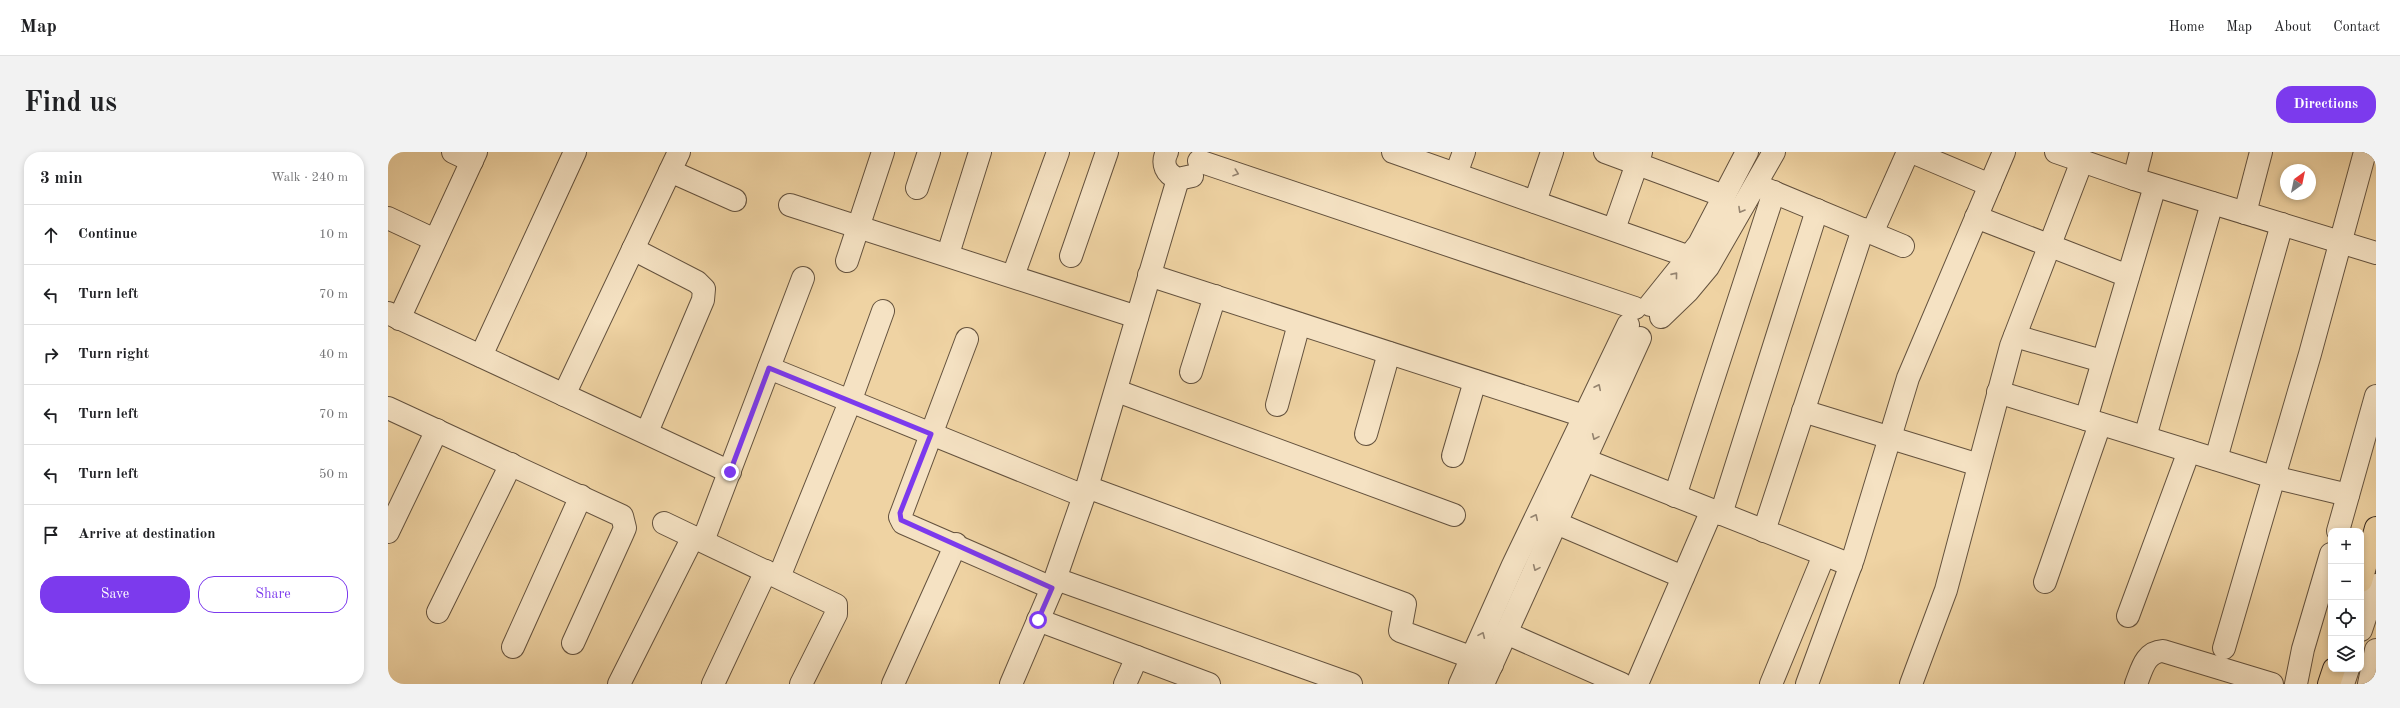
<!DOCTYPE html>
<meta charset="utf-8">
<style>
body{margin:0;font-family:"Old Standard TT",serif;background:#f2f2f2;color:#202124}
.controls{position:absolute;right:12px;bottom:12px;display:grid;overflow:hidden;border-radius:8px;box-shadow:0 2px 6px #0003}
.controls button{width:36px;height:36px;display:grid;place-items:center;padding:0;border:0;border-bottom:1px solid #e0e0e0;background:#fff;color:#202124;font:20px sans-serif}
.compass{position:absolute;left:1892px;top:12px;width:36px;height:36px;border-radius:50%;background:#fff;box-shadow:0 2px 6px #0003;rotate:33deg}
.stop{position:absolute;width:12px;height:12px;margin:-9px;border:3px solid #7c3aed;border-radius:50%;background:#fff}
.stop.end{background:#7c3aed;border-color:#fff;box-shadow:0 1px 4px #0008}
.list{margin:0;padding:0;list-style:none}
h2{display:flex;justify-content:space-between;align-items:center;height:52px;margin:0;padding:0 16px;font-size:17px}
h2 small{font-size:13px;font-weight:400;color:#757577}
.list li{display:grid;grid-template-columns:26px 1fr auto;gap:12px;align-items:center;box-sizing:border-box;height:60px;padding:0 16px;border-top:1px solid #e0e0e0}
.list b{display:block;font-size:15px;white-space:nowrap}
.list em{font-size:13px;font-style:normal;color:#757577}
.actions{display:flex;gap:8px;padding:12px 16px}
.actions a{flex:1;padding:9px 0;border:1px solid #7c3aed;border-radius:16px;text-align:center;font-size:14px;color:#7c3aed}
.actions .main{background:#7c3aed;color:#fff}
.icon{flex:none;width:22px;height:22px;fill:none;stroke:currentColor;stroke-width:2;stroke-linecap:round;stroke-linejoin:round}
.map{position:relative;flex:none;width:1988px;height:532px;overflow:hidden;border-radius:16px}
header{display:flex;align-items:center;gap:24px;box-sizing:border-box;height:56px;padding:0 20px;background:#fff;border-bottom:1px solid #e0e0e0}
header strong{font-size:19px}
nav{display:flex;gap:22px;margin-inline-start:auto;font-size:14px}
.intro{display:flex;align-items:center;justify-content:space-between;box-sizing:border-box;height:96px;padding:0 24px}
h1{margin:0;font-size:28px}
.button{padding:10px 18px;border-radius:16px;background:#7c3aed;color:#fff;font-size:14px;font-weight:700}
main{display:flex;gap:24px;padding:0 24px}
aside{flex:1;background:#fff;border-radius:16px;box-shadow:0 2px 6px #0003}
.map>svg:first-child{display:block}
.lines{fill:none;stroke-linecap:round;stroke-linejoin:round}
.minor-casing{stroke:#64523e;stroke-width:24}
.highway-casing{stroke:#35271d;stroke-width:24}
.minor{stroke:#f5e2c3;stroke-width:22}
.highway{stroke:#efd3a3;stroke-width:22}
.oneway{stroke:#958470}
.route{stroke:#7c3aed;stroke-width:5}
</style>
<header>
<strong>Map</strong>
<nav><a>Home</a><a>Map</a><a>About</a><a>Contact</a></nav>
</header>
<div class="intro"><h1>Find us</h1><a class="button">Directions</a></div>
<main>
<aside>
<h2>3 min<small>Walk · 240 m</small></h2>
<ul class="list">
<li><svg class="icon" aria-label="ahead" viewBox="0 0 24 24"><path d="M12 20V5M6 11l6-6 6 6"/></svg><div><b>Continue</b></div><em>10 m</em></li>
<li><svg class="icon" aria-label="left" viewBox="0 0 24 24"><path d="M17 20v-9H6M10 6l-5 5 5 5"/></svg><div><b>Turn left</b></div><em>70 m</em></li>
<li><svg class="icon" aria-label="right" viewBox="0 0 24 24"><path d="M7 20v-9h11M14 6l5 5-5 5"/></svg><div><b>Turn right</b></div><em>40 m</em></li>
<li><svg class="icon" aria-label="left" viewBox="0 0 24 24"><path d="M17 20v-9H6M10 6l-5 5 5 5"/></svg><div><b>Turn left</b></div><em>70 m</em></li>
<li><svg class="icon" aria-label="left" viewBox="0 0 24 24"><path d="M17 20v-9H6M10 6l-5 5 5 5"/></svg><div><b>Turn left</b></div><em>50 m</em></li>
<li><svg class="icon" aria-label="arrive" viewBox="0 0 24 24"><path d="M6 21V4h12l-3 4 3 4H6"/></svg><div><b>Arrive at destination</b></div></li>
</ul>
<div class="actions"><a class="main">Save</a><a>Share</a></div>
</aside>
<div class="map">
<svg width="1988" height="532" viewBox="0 0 1988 532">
<rect width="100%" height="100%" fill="#efd3a3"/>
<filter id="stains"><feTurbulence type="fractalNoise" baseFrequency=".005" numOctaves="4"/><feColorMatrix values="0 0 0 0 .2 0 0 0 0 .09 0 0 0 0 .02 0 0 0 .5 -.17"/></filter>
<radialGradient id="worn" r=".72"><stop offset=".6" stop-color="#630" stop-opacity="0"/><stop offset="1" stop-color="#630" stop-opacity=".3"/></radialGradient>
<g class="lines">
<!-- minor casing -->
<g class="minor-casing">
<g id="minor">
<polyline points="65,0 84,9"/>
<path d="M779,0c-6,12 -1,22 11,27l14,-3"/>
<polyline points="1005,0 1302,105"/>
<polyline points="1217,0 1336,44"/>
<polyline points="1524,0 1602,33"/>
<polyline points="1668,0 1746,27 1988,101"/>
<polyline points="811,9 1247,156"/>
<polyline points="282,19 347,48"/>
<polyline points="1068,22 1076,0"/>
<polyline points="1746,27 1753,0"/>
<polyline points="1373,35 1515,94"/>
<polyline points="529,36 541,0"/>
<polyline points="1147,50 1164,0"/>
<polyline points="402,53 749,165"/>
<polyline points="1857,61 1873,0"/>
<polyline points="1588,65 1740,124"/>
<polyline points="0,66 47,88"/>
<polyline points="1226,77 1253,0"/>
<polyline points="1484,81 1520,0"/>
<polyline points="245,97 309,130 316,137 315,148 259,280"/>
<polyline points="560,102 592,0"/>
<polyline points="683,104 719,0"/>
<polyline points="459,109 495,0"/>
<polyline points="761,123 1196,264"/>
<polyline points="625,124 670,0"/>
<polyline points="1262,153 1311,92 1359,0"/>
<polyline points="0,161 342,320"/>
<polyline points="1273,165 1300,139 1320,115 1386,0"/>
<polyline points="11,167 88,0"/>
<polyline points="1627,184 1714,209"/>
<polyline points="579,187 512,365 515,371 664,436"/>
<polyline points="93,204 187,0"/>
<polyline points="381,216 696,344"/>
<polyline points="803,220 827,144"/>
<polyline points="729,239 1066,363"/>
<polyline points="1610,240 1885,325 1960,343"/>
<polyline points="176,243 291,0"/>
<polyline points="889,253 911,172"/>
<polyline points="0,256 234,364 237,376 234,383 185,491"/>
<polyline points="1415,259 1591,313"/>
<polyline points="1698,267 1767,34"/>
<polyline points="978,282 1001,201"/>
<polyline points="1757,285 1824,51"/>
<polyline points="1065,304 1087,229"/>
<polyline points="1828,307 1894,72"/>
<polyline points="1197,308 1463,413"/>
<polyline points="699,335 1017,452 1012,479 1104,513"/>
<polyline points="1287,344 1386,40"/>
<polyline points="1333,362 1429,58"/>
<polyline points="276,371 448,453 448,462 413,532"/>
<polyline points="1168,371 1295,425"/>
<polyline points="1376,379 1475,77"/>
<polyline points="1950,379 1988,244"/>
<polyline points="0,380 49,278"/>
<polyline points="315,389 415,126"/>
<polyline points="391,425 462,250 495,159"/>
<polyline points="668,427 963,532"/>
<polyline points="1657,430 1712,272"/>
<polyline points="50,460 123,312"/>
<polyline points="1740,464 1801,299"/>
<polyline points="650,468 821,532"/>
<polyline points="1973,478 1988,433"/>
<polyline points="1118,481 1234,532"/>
<polyline points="125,495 193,344"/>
<polyline points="1836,496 1922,202 1977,0"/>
<polyline points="231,532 305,385"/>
<polyline points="325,532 378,419"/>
<polyline points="505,532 568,392"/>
<polyline points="623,532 664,436 699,335 790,27"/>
<polyline points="737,532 749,505"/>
<polyline points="1072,532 1125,413 1240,173"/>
<polyline points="1095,532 1252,186"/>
<polyline points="1249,532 1324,358"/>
<polyline points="1383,532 1436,403"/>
<polyline points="1419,532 1465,407 1520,226 1616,0"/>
<polyline points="1523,532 1558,438 1623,194 1694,9"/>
<path d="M1748,532c6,-15 9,-32 27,-33l109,33"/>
<polyline points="1908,532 1915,497 1943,402"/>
<polyline points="1955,532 1960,517"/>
<polyline points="1981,532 1988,498"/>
</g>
</g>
<!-- highway casing -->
<g class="highway-casing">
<g id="highway">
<polyline points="1973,429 1988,376"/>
<polyline points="1941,532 1946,517"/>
</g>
</g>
<!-- minor -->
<use href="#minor" class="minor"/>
<!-- highway -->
<use href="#highway" class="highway"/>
</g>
<!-- one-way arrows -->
<defs><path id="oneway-chevron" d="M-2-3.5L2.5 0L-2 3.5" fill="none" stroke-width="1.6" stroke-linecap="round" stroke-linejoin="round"/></defs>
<g class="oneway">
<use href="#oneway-chevron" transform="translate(848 21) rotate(19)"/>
<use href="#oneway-chevron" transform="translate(1353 58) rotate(120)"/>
<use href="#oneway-chevron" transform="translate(1287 123) rotate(-51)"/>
<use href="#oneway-chevron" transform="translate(1210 235) rotate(-64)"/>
<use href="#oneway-chevron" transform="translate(1207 285) rotate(114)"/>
<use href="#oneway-chevron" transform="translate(1147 365) rotate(-64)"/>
<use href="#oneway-chevron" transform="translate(1148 416) rotate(114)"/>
<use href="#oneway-chevron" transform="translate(1094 483) rotate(-66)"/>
</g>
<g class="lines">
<!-- route -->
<polyline class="route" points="342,320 381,216 543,282 512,361 513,368 664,436 650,468"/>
</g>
<rect width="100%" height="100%" filter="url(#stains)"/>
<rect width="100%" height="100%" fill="url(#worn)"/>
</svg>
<div class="controls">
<button>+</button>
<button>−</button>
<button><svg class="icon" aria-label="locate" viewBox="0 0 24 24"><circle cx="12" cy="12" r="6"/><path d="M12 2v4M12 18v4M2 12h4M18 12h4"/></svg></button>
<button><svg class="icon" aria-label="layers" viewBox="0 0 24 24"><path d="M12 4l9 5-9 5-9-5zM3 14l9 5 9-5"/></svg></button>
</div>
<svg class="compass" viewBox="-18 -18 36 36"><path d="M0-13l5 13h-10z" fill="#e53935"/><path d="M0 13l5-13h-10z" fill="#757577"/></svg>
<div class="stop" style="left:650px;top:468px"></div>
<div class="stop end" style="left:342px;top:320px"></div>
</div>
</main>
